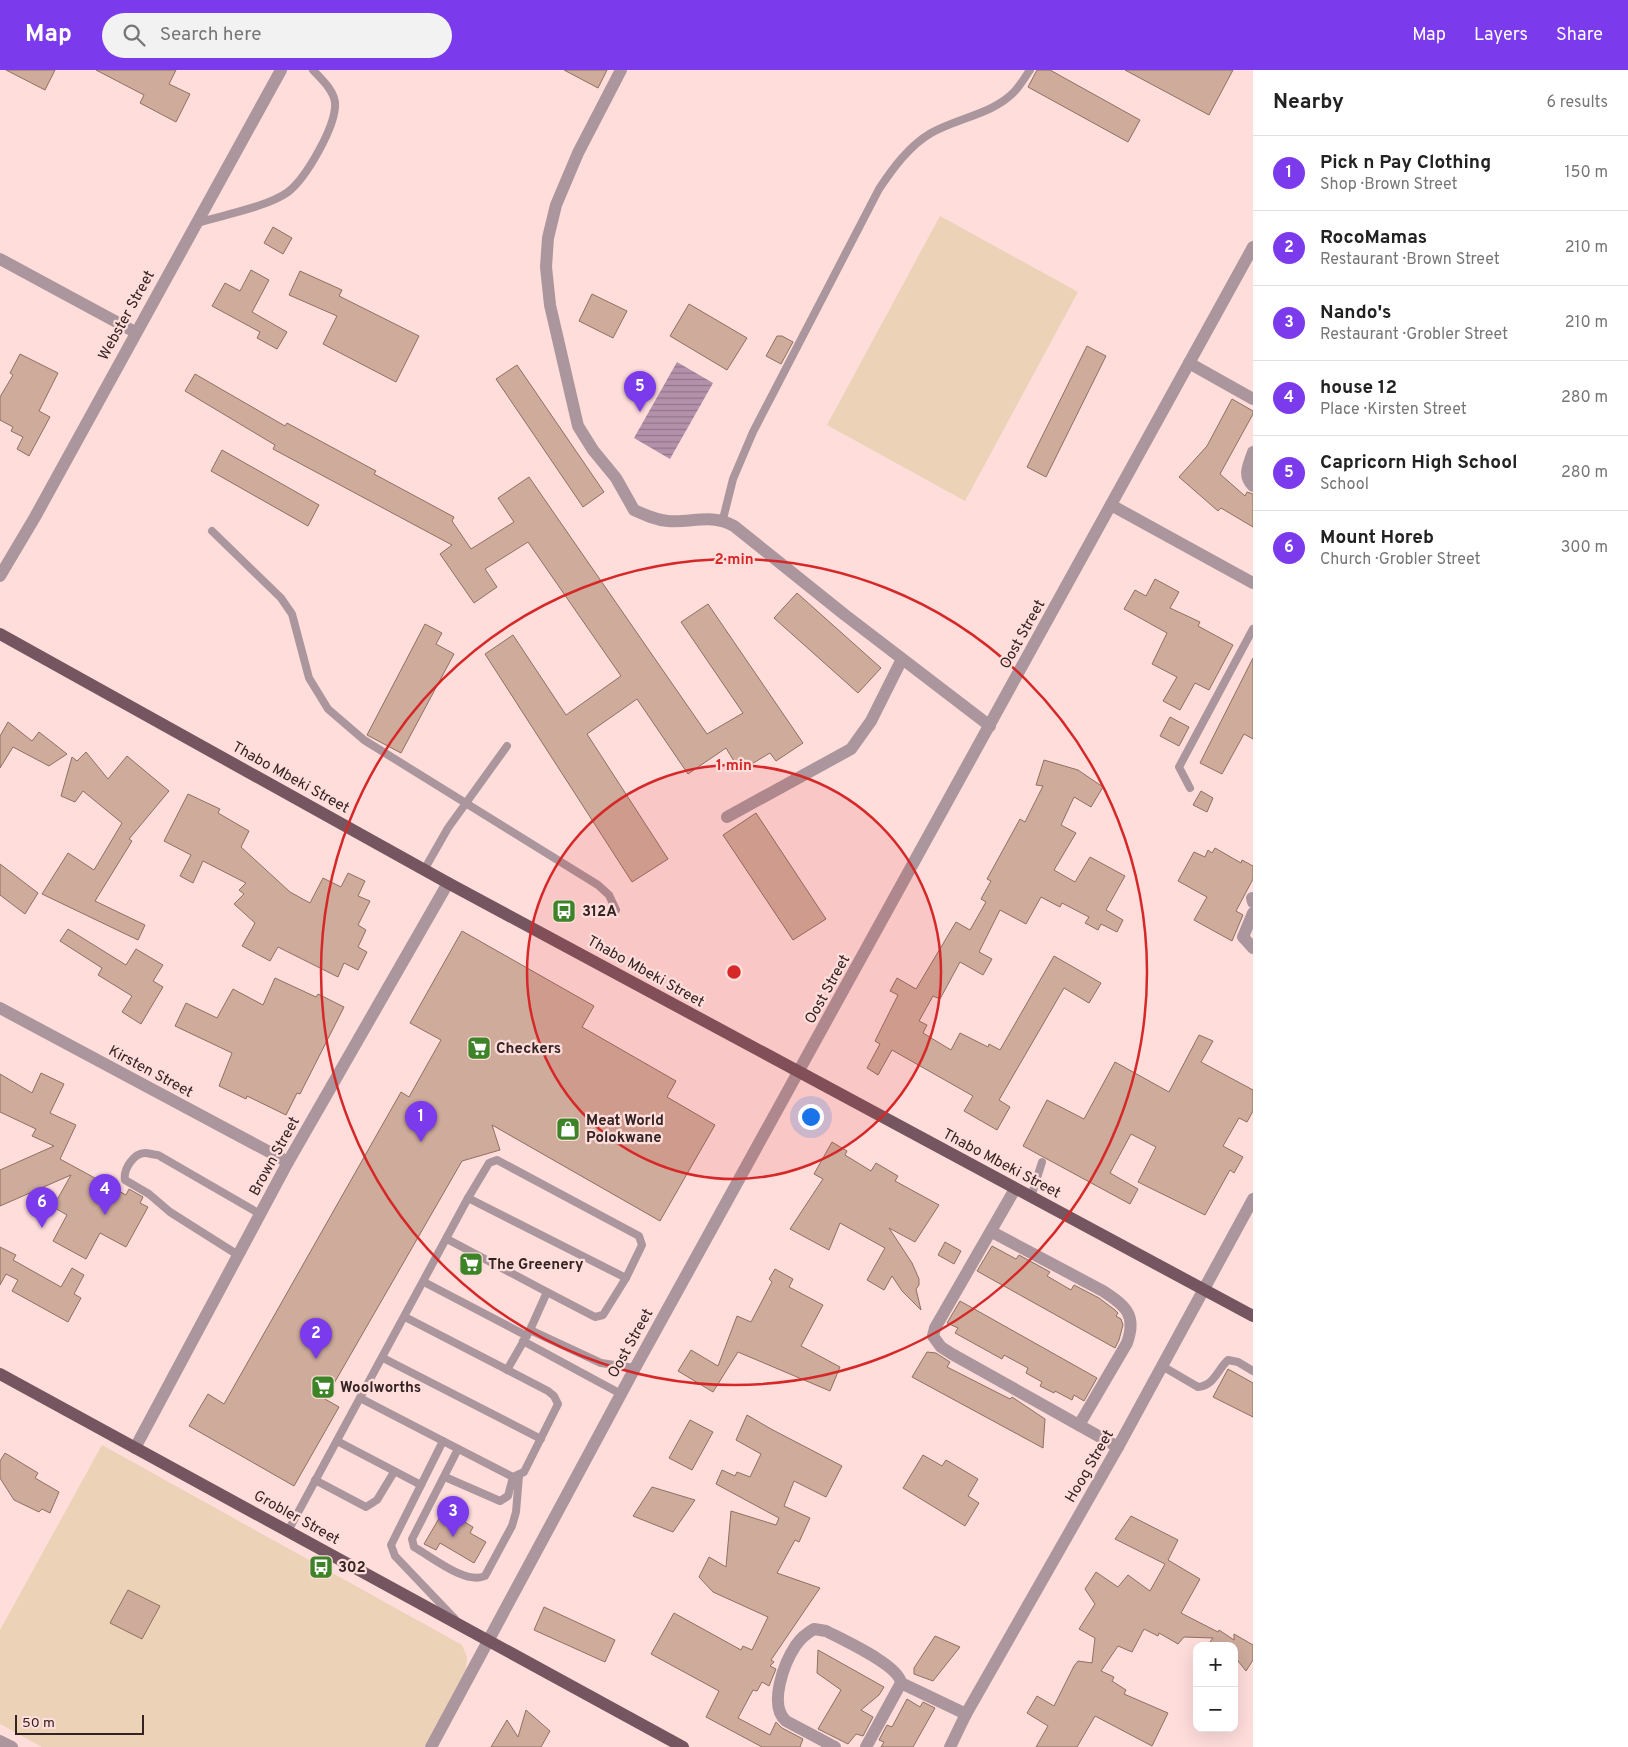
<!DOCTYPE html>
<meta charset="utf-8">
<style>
body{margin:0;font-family:Overpass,sans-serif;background:#f2f2f2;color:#222}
.controls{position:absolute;right:15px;bottom:15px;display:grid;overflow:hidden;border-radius:10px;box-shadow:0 5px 20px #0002}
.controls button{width:45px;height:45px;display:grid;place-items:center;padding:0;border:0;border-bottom:1px solid #e0e0e0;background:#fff;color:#222;font:25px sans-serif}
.scale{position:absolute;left:15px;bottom:12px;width:129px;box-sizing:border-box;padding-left:5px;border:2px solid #332423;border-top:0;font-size:14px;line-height:18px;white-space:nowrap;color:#332423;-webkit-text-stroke:4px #fedddb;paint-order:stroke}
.you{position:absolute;left:810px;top:1046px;width:18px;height:18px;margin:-12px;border:4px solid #fff;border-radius:50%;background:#1a73e8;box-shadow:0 0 0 8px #1a73e833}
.badge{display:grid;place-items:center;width:32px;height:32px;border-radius:50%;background:#7c3aed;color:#fff;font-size:16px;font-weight:700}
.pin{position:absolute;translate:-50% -41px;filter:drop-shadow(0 1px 2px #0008)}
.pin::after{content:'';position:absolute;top:26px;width:18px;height:15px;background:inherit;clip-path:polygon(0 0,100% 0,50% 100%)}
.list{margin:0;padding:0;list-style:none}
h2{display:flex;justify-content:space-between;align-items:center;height:65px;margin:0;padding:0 20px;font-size:21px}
h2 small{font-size:16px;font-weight:400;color:#767676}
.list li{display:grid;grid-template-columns:32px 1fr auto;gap:15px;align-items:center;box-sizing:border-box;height:75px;padding:0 20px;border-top:1px solid #e0e0e0}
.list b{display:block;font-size:19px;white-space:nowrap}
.list p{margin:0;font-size:16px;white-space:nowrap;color:#767676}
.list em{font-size:16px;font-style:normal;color:#767676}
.icon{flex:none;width:28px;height:28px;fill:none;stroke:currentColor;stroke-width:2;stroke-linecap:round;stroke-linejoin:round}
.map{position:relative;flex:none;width:1253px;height:1677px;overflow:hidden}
header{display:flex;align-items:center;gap:30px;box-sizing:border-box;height:70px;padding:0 25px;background:#7c3aed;color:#fff}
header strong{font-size:24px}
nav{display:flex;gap:28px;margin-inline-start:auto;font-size:18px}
.search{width:350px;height:45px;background:#f2f2f2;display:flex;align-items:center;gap:12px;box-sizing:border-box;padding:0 18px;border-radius:28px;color:#767676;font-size:19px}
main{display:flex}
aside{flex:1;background:#fff}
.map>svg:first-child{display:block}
.park{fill:#ecd3b7}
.water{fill:url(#water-rules)}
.building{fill:#ceab9b;stroke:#8f7061}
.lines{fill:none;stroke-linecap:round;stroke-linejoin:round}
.service{stroke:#aa969c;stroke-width:8}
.minor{stroke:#aa969c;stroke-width:12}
.tertiary{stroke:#aa969c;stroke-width:12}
.primary{stroke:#75555f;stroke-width:12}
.ring{fill:none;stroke:#d62828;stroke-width:2.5}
.labels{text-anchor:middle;stroke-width:4.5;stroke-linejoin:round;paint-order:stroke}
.street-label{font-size:15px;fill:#332423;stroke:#fedddb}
.poi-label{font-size:15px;font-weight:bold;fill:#332423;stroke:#fedddb;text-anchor:start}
.centre{fill:#d62828;stroke:#fedddb;stroke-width:2.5}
.ring-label{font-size:15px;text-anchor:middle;font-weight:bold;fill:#d62828;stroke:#fedddb;stroke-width:4.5;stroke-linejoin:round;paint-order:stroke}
</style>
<header>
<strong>Map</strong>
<div class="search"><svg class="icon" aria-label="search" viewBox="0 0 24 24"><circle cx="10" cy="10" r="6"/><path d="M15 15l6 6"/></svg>Search here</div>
<nav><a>Map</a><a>Layers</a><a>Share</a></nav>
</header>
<main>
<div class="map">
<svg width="1253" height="1677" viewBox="0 0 1253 1677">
<defs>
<pattern id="water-rules" width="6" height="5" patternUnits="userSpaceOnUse" patternTransform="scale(1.25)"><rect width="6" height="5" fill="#b391aa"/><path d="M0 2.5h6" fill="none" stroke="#92768a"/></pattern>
</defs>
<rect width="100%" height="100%" fill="#fedddb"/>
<!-- park -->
<g class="park">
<polygon points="940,146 1078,222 965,431 827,355"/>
<polygon points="102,1375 462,1575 467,1587 466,1599 424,1677 42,1677 0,1654 0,1560"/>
</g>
<!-- water -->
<polygon class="water" points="677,292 713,313 670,389 634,368"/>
<!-- building -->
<g class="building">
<polygon points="6,0 55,0 45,20"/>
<polygon points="96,0 176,0 169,14 190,24 176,52 140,33 144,25"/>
<polygon points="564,0 607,0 598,18"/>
<polygon points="1037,0 1050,0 1140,50 1128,72 1028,17"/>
<polygon points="1125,0 1233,0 1209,45"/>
<polygon points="273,157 292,168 283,184 264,173"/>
<polygon points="251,200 269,210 252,242 287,262 277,279 257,268 260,262 212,236 225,213 240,221"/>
<polygon points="300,201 342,220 339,226 419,266 396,312 323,274 337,246 289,225"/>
<polygon points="592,224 627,241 613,268 579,251"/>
<polygon points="689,234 747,268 727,300 670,266"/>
<polygon points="777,266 782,266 793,272 781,294 766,286"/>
<polygon points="1087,276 1106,286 1046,407 1027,397"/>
<polygon points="20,284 58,303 39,341 50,347 29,386 17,379 23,367 11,361 13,357 0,350 0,327 13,305 10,303"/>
<polygon points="517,295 604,422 583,437 496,309"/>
<polygon points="195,304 285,356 287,353 376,401 374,404 454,447 452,451 471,479 514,452 498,428 529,407 707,664 743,643 681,552 708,534 803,673 776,691 770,683 740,701 726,678 688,704 637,629 587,664 668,789 632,812 485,584 513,565 566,645 621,606 528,472 485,499 497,517 474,533 440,484 452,475 273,379 275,375 185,321"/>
<polygon points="1232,329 1253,341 1253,344 1220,404 1245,426 1247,422 1253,424 1253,457 1221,438 1218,441 1179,407 1207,376"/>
<polygon points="222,380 319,435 308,456 211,401"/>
<polygon points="1155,509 1179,522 1170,538 1200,552 1198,556 1233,575 1209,620 1195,613 1180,640 1163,631 1177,607 1152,594 1167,563 1124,539 1135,520 1146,526"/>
<polygon points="797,523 881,598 858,623 774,548"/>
<polygon points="425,554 442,563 436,574 454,584 401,683 367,665"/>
<polygon points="1253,588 1253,669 1244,664 1222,704 1200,693"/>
<polygon points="1170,647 1189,657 1179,676 1160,666"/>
<polygon points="8,652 32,671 39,662 67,684 49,696 13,677 0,698 0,666"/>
<polygon points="86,682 108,709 127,686 169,721 129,769 132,771 95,831 145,855 138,870 42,824 68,783 94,800 122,753 83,721 75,732 61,726 72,687 77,691"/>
<polygon points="1044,690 1078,700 1103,717 1091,737 1074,727 1061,755 1076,763 1054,800 1075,812 1090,787 1125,806 1106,840 1123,850 1117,862 1101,854 1098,860 1085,853 1089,847 1062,833 1060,837 1041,827 1026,854 1000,840 979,882 992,889 983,905 960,892 940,929 933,926 919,951 927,955 923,963 951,980 960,963 988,977 989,974 1000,980 1054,886 1101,913 1089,933 1064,918 999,1030 1010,1037 997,1060 964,1041 973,1026 892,980 878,1005 867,998 880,974 875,971 898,925 890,921 897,908 916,919 956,852 970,860 986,832 981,829 991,811 987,809 1020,749 1025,752 1043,716 1036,715"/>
<polygon points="1201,721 1213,728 1207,742 1193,735"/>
<polygon points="188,724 220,739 218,743 249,761 241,777 290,822 310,833 323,808 341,817 348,803 365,811 358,826 370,831 358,855 366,860 358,877 367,882 358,900 344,893 338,907 278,877 270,891 242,876 255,853 234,834 244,824 239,820 246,813 203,791 193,813 180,806 191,785 164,771"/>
<polygon points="756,743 826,849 793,870 723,765"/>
<polygon points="1215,778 1241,793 1242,790 1253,796 1253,809 1236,841 1243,845 1232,871 1194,850 1207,827 1178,811 1194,782 1205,787 1208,780 1212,783"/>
<polygon points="0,794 38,823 25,844 0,825"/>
<polygon points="68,859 126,895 136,879 163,895 153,911 163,917 141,954 122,942 132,926 98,905 102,898 60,871"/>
<polygon points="462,861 594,936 582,957 676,1011 667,1027 715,1055 660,1151 492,1055 500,1080 462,1091 325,1329 339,1337 294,1416 189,1356 208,1324 224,1334 401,1022 409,1027 441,970 410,953"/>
<polygon points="275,908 316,927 318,924 344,937 300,1024 297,1023 286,1045 247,1026 246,1029 219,1016 232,983 175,956 186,933 217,948 233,919 263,935"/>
<polygon points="1199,965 1213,971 1201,992 1253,1020 1253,1041 1247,1052 1239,1048 1223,1076 1243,1087 1234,1103 1230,1100 1205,1145 1138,1112 1156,1077 1131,1064 1110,1103 1138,1119 1130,1134 1023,1076 1047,1030 1084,1049 1115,992 1169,1022"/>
<polygon points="41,1003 64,1014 50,1043 76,1055 60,1089 126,1125 129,1119 143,1127 140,1133 148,1137 126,1177 100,1163 86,1189 53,1171 67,1145 53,1137 71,1105 0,1136 0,1100 54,1076 32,1066 36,1059 0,1042 0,1004 32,1023"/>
<polygon points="832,1072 847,1081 845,1085 871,1101 876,1093 898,1106 895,1111 939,1135 915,1172 889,1158 912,1193 919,1209 919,1215 916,1219 921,1240 902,1221 892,1206 884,1220 867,1210 885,1178 840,1153 829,1180 790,1159 823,1109 814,1104"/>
<polygon points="945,1172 961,1181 954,1194 938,1185"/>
<polygon points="992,1176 1016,1189 1019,1185 1050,1202 1047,1206 1071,1220 1074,1215 1099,1228 1115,1240 1118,1243 1116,1246 1121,1249 1123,1255 1119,1270 1115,1278 977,1201"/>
<polygon points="0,1177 16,1185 13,1190 61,1217 72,1198 84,1205 74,1224 81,1228 68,1252 12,1221 18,1210 6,1204 0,1215"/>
<polygon points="775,1199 793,1209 789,1217 823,1235 801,1276 840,1297 830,1321 738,1282 713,1322 678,1301 691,1280 718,1296 737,1246 751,1252 772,1212 769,1209"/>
<polygon points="960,1231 1097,1308 1084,1331 1074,1325 1072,1330 1055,1321 1054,1323 1040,1316 1042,1312 1026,1303 1028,1298 1004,1285 1002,1289 955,1263 958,1258 947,1253"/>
<polygon points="927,1282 936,1283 950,1292 947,1297 1010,1329 1012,1327 1045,1349 1043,1378 912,1307"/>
<polygon points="1228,1299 1253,1313 1253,1347 1213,1327"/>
<polygon points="747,1345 771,1359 842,1396 826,1427 794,1411 784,1436 810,1448 799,1472 795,1470 777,1503 820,1518 771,1590 774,1592 770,1596 776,1599 769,1616 762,1612 757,1621 753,1620 738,1648 770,1665 776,1652 782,1658 803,1669 800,1677 762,1677 706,1647 719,1621 651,1584 674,1543 741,1580 743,1576 752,1580 768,1547 713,1522 699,1507 709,1487 726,1497 731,1441 776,1455 779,1448 716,1414 722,1400 735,1406 737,1402 750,1407 761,1384 736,1370"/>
<polygon points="690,1350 713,1362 692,1400 669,1388"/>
<polygon points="5,1383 38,1403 35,1408 59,1422 50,1443 42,1439 39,1442 14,1430 0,1408 0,1391"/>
<polygon points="923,1385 942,1396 946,1390 978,1409 968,1426 979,1433 965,1456 903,1418"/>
<polygon points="652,1417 695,1430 673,1462 633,1446"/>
<polygon points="444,1440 473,1457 470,1463 486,1472 474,1493 440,1473 436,1480 424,1474"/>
<polygon points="1131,1446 1178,1470 1168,1490 1200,1509 1181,1543 1218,1562 1219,1560 1234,1570 1234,1564 1253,1575 1253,1590 1246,1601 1234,1586 1234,1576 1207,1576 1213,1568 1184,1567 1178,1574 1159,1563 1158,1566 1144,1559 1132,1582 1118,1576 1101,1601 1114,1607 1112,1611 1126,1620 1124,1624 1168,1643 1152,1676 1095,1646 1077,1677 1036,1677 1048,1656 1027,1643 1037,1626 1054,1636 1074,1596 1078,1591 1092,1593 1095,1568 1079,1559 1095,1534 1085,1519 1096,1502 1118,1517 1128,1505 1150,1521 1165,1494 1115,1469"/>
<polygon points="128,1520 160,1536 142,1569 110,1553"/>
<polygon points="544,1537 615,1570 605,1592 534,1560"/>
<polygon points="935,1566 960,1577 933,1611 914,1604 914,1598"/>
<polygon points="818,1580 884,1617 879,1625 861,1640 873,1647 863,1666 856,1664 848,1674 818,1659 841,1620 817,1603"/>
<polygon points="907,1629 920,1637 923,1632 935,1638 913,1677 881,1677 884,1672 879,1670 887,1655 892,1657"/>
<polygon points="526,1640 550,1661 541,1677 491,1677 507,1650 518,1667"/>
</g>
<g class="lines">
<!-- service -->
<g class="service">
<path d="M197,153c26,-8 70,-16 91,-31 18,-14 49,-67 47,-90 -2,-13 -14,-23 -22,-32"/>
<path d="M723,449l10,-40 20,-47 126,-243c14,-21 30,-43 52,-56 26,-15 62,-19 83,-41 6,-6 11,-15 16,-22"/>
<polyline points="212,461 281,528 292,544 309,608 328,639 364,670 598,815 609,825 616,840"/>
<polyline points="1190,718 1179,697 1253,559"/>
<polyline points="424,800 448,758 507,676"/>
<polyline points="1031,1127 1042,1092"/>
<polyline points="468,1128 626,1208"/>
<polyline points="447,1169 547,1222"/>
<path d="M238,1185l-68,-43 -21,-18 -24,-14c-2,-11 9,-27 20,-27 4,0 9,2 13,2l102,59"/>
<polyline points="424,1212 527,1266"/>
<polyline points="405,1247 548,1321 554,1326 558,1334 524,1402 513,1407 443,1371"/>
<polyline points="530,1260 601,1293 635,1298"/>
<polyline points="523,1271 621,1324"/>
<polyline points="383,1288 541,1369"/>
<path d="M1162,1296l36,21c17,-2 19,-17 30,-27l10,2 15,9"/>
<polyline points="360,1328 443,1371 391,1475 395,1486 455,1549"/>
<polyline points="337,1371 421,1415"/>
<path d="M458,1379l-46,90 2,8c18,10 52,38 71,29l27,-50 4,-14 3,-36"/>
<polyline points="445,1407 500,1431 508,1426 513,1407"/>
<polyline points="315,1410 366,1437 377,1430 394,1402"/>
<polyline points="288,1461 468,1128 489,1093 497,1090 639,1166 642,1175 626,1208 603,1245 595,1247 547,1222 530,1260 507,1300"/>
</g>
<!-- minor -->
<g class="minor">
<path d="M621,0l-43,83 -22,52 -8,33 -2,29 4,38 28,121 15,24 23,28 18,32c11,5 22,10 34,11 24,2 43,-8 66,5l111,89 145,111"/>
<polyline points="0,189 135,262"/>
<polyline points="1189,293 1253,329"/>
<path d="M1253,382c-4,13 -11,23 0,34"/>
<polyline points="1111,435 1253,513"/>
<polyline points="727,747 851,679 871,651 902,589"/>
<polyline points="1252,828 1253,832"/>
<polyline points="1253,843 1243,867 1253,878"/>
<polyline points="0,938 288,1092"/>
<polyline points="1015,1119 935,1258 933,1266 941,1277 952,1284 1118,1377"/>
<path d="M992,1162l111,59c23,15 34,24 24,52l-48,82"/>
<polyline points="135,1378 288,1092 448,813"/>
<polyline points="901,1613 966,1644"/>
<polyline points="0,1671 12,1677"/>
<polyline points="431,1677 635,1298 1253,177"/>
<path d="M835,1677l-49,-26c-18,-16 -2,-58 10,-76 5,-7 11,-12 18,-16l12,2c17,9 73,34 75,52l-35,64"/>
<polyline points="950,1677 966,1644 1118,1377 1253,1129"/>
</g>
<!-- tertiary -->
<polyline class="tertiary" points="0,506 35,447 281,0"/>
<!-- primary -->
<g class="primary">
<polyline points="0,564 448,813 1253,1246"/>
<polyline points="0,1304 683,1677"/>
</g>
</g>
<!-- distance rings -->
<circle cx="734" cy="902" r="207" fill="#d62828" fill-opacity=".12"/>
<g class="ring">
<circle cx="734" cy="902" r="207"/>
<circle cx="734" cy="902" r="413"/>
</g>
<!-- icons -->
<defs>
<g id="bus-square" transform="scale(1.25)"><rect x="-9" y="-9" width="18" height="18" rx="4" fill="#3d8429" stroke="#fedddb"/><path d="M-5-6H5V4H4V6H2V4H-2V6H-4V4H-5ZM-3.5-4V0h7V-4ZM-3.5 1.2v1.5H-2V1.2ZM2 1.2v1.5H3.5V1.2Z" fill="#fff"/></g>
<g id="supermarket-square" transform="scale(1.25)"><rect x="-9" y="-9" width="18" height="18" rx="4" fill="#3d8429" stroke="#fedddb"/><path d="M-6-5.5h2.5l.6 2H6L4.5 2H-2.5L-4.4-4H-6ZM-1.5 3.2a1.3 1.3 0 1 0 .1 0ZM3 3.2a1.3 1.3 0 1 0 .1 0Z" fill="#fff"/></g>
<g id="shop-square" transform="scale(1.25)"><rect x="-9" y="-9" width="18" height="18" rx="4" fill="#3d8429" stroke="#fedddb"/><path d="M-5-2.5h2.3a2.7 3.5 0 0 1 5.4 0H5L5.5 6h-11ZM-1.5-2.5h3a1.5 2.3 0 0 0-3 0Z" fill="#fff"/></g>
</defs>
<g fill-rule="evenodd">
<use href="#bus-square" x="564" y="841"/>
<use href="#supermarket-square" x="479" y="978"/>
<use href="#shop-square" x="568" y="1059"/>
<use href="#supermarket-square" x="471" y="1194"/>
<use href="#supermarket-square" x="323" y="1317"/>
<use href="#bus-square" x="321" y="1497"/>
</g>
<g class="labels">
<!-- street labels -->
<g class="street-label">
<text transform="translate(126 245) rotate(-61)" y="5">Webster Street</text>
<text transform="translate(1022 564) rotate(-61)" y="5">Oost Street</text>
<text transform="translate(291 707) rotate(29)" y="5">Thabo Mbeki Street</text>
<text transform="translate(646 901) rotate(29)" y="5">Thabo Mbeki Street</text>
<text transform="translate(827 919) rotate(-61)" y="5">Oost Street</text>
<text transform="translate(151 1001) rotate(28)" y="5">Kirsten Street</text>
<text transform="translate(274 1086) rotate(-61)" y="5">Brown Street</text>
<text transform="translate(1002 1093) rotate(28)" y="5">Thabo Mbeki Street</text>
<text transform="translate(630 1273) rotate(-61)" y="5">Oost Street</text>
<text transform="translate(1089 1396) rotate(-60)" y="5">Hoog Street</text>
<text transform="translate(297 1447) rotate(29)" y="5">Grobler Street</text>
</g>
<!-- poi labels -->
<g class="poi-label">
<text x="582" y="846">312A</text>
<text x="496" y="983">Checkers</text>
<text x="586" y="1055">Meat World<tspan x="586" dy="17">Polokwane</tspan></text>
<text x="488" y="1199">The Greenery</text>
<text x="340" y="1322">Woolworths</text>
<text x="338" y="1502">302</text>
</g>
</g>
<circle cx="734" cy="902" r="8" class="centre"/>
<g class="ring-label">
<text x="734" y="494">2 min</text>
<text x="734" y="700">1 min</text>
</g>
</svg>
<div class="controls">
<button>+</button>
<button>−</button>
</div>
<div class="scale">50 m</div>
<div class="you"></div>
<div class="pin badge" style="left:421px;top:1072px">1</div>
<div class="pin badge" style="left:316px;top:1289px">2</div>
<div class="pin badge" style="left:453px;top:1467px">3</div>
<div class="pin badge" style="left:105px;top:1145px">4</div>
<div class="pin badge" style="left:640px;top:342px">5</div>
<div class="pin badge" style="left:42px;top:1158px">6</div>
</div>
<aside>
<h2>Nearby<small>6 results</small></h2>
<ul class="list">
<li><span class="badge">1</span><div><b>Pick n Pay Clothing</b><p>Shop · Brown Street</p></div><em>150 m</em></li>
<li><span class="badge">2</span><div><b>RocoMamas</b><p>Restaurant · Brown Street</p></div><em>210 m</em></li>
<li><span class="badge">3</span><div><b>Nando's</b><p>Restaurant · Grobler Street</p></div><em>210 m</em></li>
<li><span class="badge">4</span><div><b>house 12</b><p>Place · Kirsten Street</p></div><em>280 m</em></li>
<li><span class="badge">5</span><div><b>Capricorn High School</b><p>School</p></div><em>280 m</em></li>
<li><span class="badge">6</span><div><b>Mount Horeb</b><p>Church · Grobler Street</p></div><em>300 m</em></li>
</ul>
</aside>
</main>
